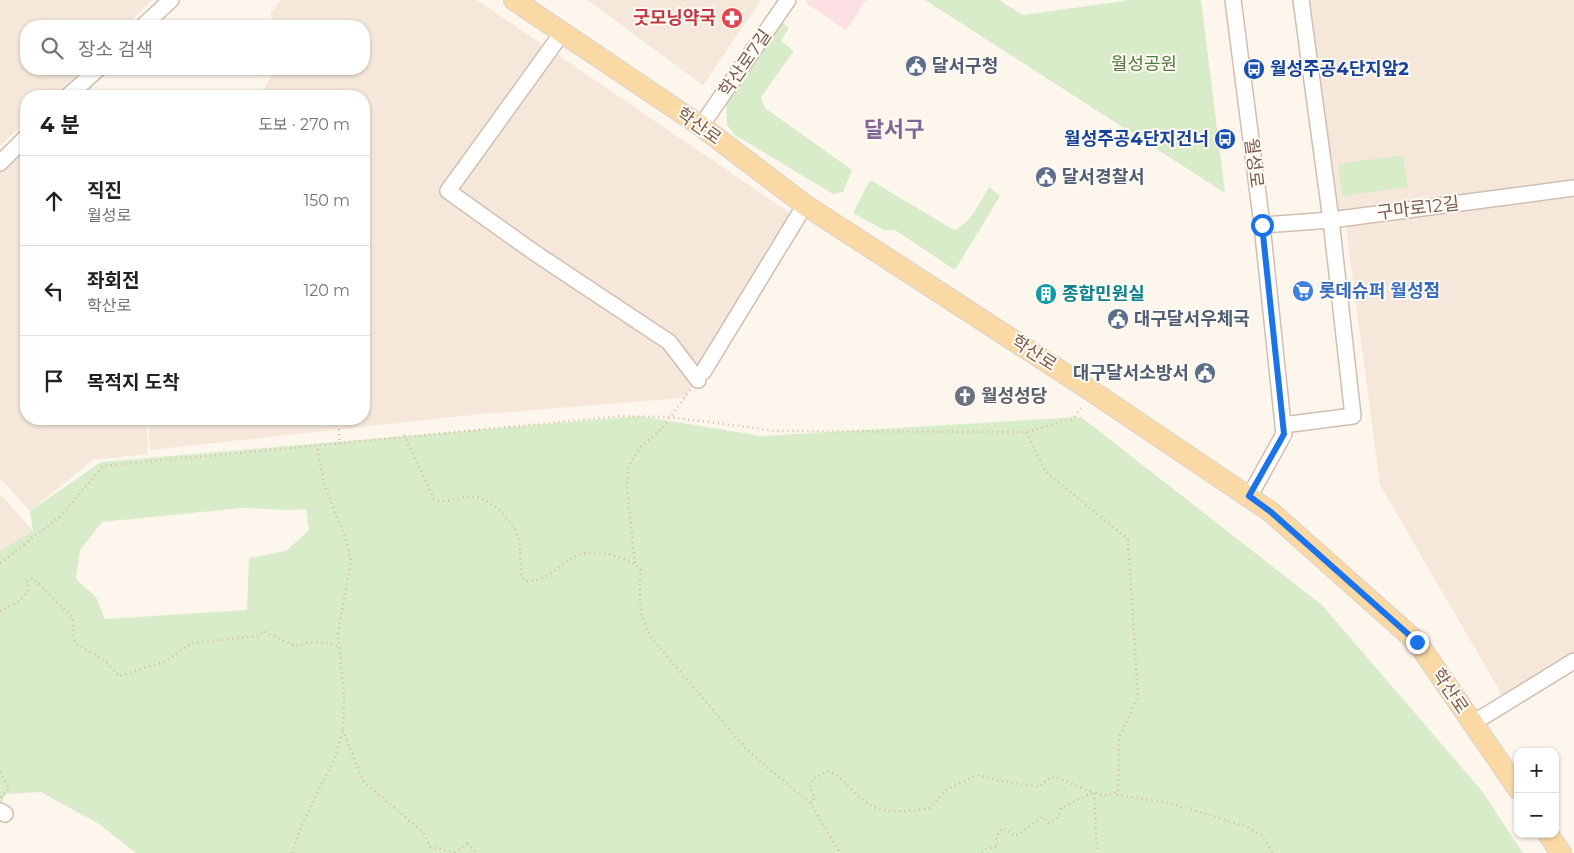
<!DOCTYPE html>
<html lang="ko">
<meta charset="utf-8">
<style>
body{margin:0;font-family:Montserrat,"Noto Sans KR",sans-serif;background:#f6f6f6;color:#202124}
.controls{position:absolute;right:15px;bottom:15px;display:grid;overflow:hidden;border-radius:10px;box-shadow:0 1px 4px #0004}
.controls button{width:45px;height:45px;display:grid;place-items:center;padding:0;border:0;border-bottom:1px solid #e0e0e0;background:#fff;color:#202124;font:25px sans-serif}
.stop{position:absolute;width:15px;height:15px;margin:-11px;border:4px solid #1a73e8;border-radius:50%;background:#fff}
.stop.end{background:#1a73e8;border-color:#fff;box-shadow:0 1px 5px #0008}
.list{margin:0;padding:0;list-style:none}
h2{display:flex;justify-content:space-between;align-items:center;height:65px;margin:0;padding:0 20px;font-size:21px}
h2 small{font-size:16px;font-weight:400;color:#757577}
.list li{display:grid;grid-template-columns:32px 1fr auto;gap:15px;align-items:center;box-sizing:border-box;height:90px;padding:0 20px;border-top:1px solid #e0e0e0}
.list b{display:block;font-size:19px;white-space:nowrap}
.list p{margin:0;font-size:16px;white-space:nowrap;color:#757577}
.list em{font-size:16px;font-style:normal;color:#757577}
.icon{flex:none;width:28px;height:28px;fill:none;stroke:currentColor;stroke-width:2;stroke-linecap:round;stroke-linejoin:round}
.map{position:relative;flex:none;width:1574px;height:853px;overflow:hidden}
.search{position:absolute;background:#fff;box-shadow:0 1px 4px #0004;left:20px;top:20px;width:350px;height:55px;display:flex;align-items:center;gap:12px;box-sizing:border-box;padding:0 18px;border-radius:20px;color:#757577;font-size:19px}
.panel{position:absolute;background:#fff;box-shadow:0 1px 4px #0004;left:20px;top:90px;width:350px;height:335px;border-radius:20px}
.map>svg:first-child{display:block}
.residential{fill:#f5e8da}
.medical{fill:#fbdfe3}
.green{fill:#d8ecc9;fill-rule:evenodd}
.lines{fill:none;stroke-linecap:round;stroke-linejoin:round}
.minor-casing{stroke:#d1beb0;stroke-width:18}
.major-casing{stroke:#dad1cd;stroke-width:22}
.path{stroke:#d9b8a5;stroke-width:2.5;stroke-dasharray:1 4;stroke-linecap:butt}
.minor{stroke:#fff;stroke-width:15}
.major{stroke:#fbd9a5;stroke-width:20}
.route{stroke:#1a73e8;stroke-width:6}
.labels{text-anchor:middle;stroke-width:4;stroke-linejoin:round;paint-order:stroke}
.health-label{font-size:18px;font-weight:bold;fill:#be3a42;stroke:#fffaf3;text-anchor:end}
.street-label{font-size:18px;fill:#7a5c4d;stroke:#fffaf3}
.park-label{font-size:18px;fill:#537a41;stroke:#fffaf3}
.service-label{font-size:18px;font-weight:bold;fill:#4e5e75;stroke:#fffaf3;text-anchor:start}
.transit-label{font-size:18px;font-weight:bold;fill:#164399;stroke:#fffaf3;text-anchor:start}
.shop-label{font-size:18px;font-weight:bold;fill:#366cbe;stroke:#fffaf3;text-anchor:start}
.culture-label{font-size:18px;font-weight:bold;fill:#0d838f;stroke:#fffaf3;text-anchor:start}
.worship-label{font-size:18px;font-weight:bold;fill:#5b616d;stroke:#fffaf3;text-anchor:start}
.district-label{font-size:22px;font-weight:bold;fill:#846695;stroke:#fffaf3}
</style>
<div class="map">
<svg width="1574" height="853" viewBox="0 0 1574 853">
<rect width="100%" height="100%" fill="#fdf6ec"/>
<!-- residential -->
<g class="residential">
<polygon points="0,0 152,0 126,26 26,26 26,69 83,69 54,96 26,96 26,121 0,146"/>
<polygon points="281,0 477,0 793,215 685,398 481,414 150,450 148,419 364,419 364,96 260,96 275,69 364,69 364,26 272,26 271,12"/>
<polygon points="587,0 761,0 703,85"/>
<polygon points="1295,0 1574,0 1574,188 1324,221"/>
<polygon points="26,142 26,419 146,419 148,454 93,460 30,511 0,478 0,168"/>
<polygon points="1574,195 1574,656 1505,700 1380,485 1346,227"/>
<polygon points="0,494 33,531 0,551"/>
</g>
<!-- medical -->
<polygon class="medical" points="807,0 866,0 846,30 806,3"/>
<!-- green -->
<g class="green">
<polygon points="925,0 999,0 1023,15 1130,0 1201,0 1225,193"/>
<polygon points="779,19 789,28 781,41 794,51 761,97 765,108 852,170 843,192 833,194 735,135 727,125 726,101"/>
<polygon points="1403,155 1408,187 1342,196 1338,164"/>
<path d="M870,180l84,50c16,-5 26,-29 35,-43l11,9 -45,74 -60,-40h-11l-31,-17z"/>
<path d="M640,416l122,20 319,-19 241,188 160,186 41,62h-1387l-37,-29 -58,-32 -35,2 -6,13v-256l33,-20 -3,-20 71,-49zM242,508l50,2 14,-1 3,21 -23,21 -37,7 -2,52 -142,9 -9,-22 -20,-18 4,-29 22,-28z"/>
</g>
<g class="lines">
<!-- minor casing -->
<g class="minor-casing">
<g id="minor">
<polyline points="1233,0 1262,225 1284,434 1249,497"/>
<polyline points="143,26 171,0"/>
<polyline points="562,33 448,191 535,253 669,342 698,380"/>
<polyline points="68,96 98,69"/>
<polyline points="701,126 788,0"/>
<polyline points="0,163 26,137"/>
<polyline points="1262,225 1331,220 1574,188"/>
<polyline points="703,372 805,205"/>
<polyline points="1283,425 1353,416 1331,220 1301,0"/>
<polyline points="1473,723 1574,661"/>
<polyline points="0,811 5,814"/>
</g>
</g>
<!-- major casing -->
<g class="major-casing">
<g id="major">
<polyline points="514,0 701,126 805,205 1093,392 1271,512 1417,642 1518,789"/>
<polyline points="1548,834 1561,853"/>
</g>
</g>
<!-- path -->
<g class="path">
<polyline points="339,429 340,442"/>
<path d="M404,435l30,64c13,6 28,-5 42,-2 21,6 41,27 44,49 1,11 -1,25 4,34 19,6 34,-15 48,-22 14,-8 31,-6 46,-1 9,3 16,5 23,13 -3,23 -2,49 11,69l97,113 62,52 29,49"/>
<polyline points="0,563 61,516 103,466 622,416 669,417 777,431 1026,432 1073,419 1083,405"/>
<polyline points="635,563 627,487 629,466 640,447 661,430 691,389"/>
<path d="M0,611l20,-10 8,-11 -1,-9 6,-3 40,40c-1,34 6,25 29,41 6,4 12,12 17,17l47,-15 25,-18 67,-7 5,-5 32,15 15,-4 19,1 9,4"/>
<polyline points="343,730 363,781 424,833 430,847 455,852 467,844 477,853"/>
<polyline points="0,772 9,788 0,798"/>
<polyline points="1117,795 1170,803 1247,827 1261,835 1273,853"/>
<path d="M811,804l4,-6 -5,-11 2,-8 17,-8c11,5 18,14 27,23 21,22 46,18 74,14l16,-18 30,-15 26,6 37,6 11,-10c17,2 27,11 44,15l3,61"/>
<polyline points="292,853 302,824 335,757 343,729 344,697 338,633 351,561 347,543 324,484 317,445"/>
<polyline points="982,853 986,849 998,846 996,838 1002,828 1016,836 1043,817 1048,823 1057,819 1061,808 1094,792 1102,796 1118,792 1119,738 1138,696 1128,539 1046,472 1026,432"/>
</g>
<!-- minor -->
<use href="#minor" class="minor"/>
<!-- major -->
<use href="#major" class="major"/>
</g>
<g class="lines">
<!-- route -->
<polyline class="route" points="1262,225 1284,434 1249,496 1271,512 1417,642"/>
</g>
<!-- icons -->
<defs>
<g id="pharmacy-disc" transform="scale(1.125)"><circle r="9.5" fill="#e0444e" stroke="#fffaf3"/><path d="M-2-6h4v4h4v4h-4v4h-4v-4h-4v-4h4Z" fill="#fff"/></g>
<g id="civic-disc" transform="scale(1.125)"><circle r="9.5" fill="#5c6f8a" stroke="#fffaf3"/><path d="M-.6-6.5H3V-4.5H.6V-3L4-1V1h2V6H-6V1h2V-1L-.6-3ZM-1.2 2.5V6h2.4V2.5Z" fill="#fff"/></g>
<g id="bus-disc" transform="scale(1.125)"><circle r="9.5" fill="#1a4fb4" stroke="#fffaf3"/><path d="M-5-6H5V4H4V6H2V4H-2V6H-4V4H-5ZM-3.5-4V0h7V-4ZM-3.5 1.2v1.5H-2V1.2ZM2 1.2v1.5H3.5V1.2Z" fill="#fff"/></g>
<g id="supermarket-disc" transform="scale(1.125)"><circle r="9.5" fill="#3f7fe0" stroke="#fffaf3"/><path d="M-6-5.5h2.5l.6 2H6L4.5 2H-2.5L-4.4-4H-6ZM-1.5 3.2a1.3 1.3 0 1 0 .1 0ZM3 3.2a1.3 1.3 0 1 0 .1 0Z" fill="#fff"/></g>
<g id="building-disc" transform="scale(1.125)"><circle r="9.5" fill="#0f9aa8" stroke="#fffaf3"/><path d="M-4-6H4V6H1V3H-1V6H-4ZM-2.5-4.3h1.7v1.8h-1.7ZM.8-4.3h1.7v1.8H.8ZM-2.5-1h1.7V.8h-1.7ZM.8-1h1.7V.8H.8Z" fill="#fff"/></g>
<g id="church-disc" transform="scale(1.125)"><circle r="9.5" fill="#6b7280" stroke="#fffaf3"/><path d="M-1.2-6h2.4v3.5h3.3v2.4h-3.3V6h-2.4V-.1h-3.3v-2.4h3.3Z" fill="#fff"/></g>
</defs>
<g fill-rule="evenodd">
<use href="#pharmacy-disc" x="732" y="18"/>
<use href="#civic-disc" x="916" y="66"/>
<use href="#bus-disc" x="1254" y="69"/>
<use href="#bus-disc" x="1225" y="139"/>
<use href="#civic-disc" x="1046" y="177"/>
<use href="#supermarket-disc" x="1303" y="291"/>
<use href="#building-disc" x="1046" y="294"/>
<use href="#civic-disc" x="1118" y="319"/>
<use href="#civic-disc" x="1205" y="373"/>
<use href="#church-disc" x="965" y="396"/>
</g>
<g class="labels">
<!-- health labels -->
<g class="health-label">
<text x="716" y="24">굿모닝약국</text>
</g>
<!-- street labels -->
<g class="street-label">
<text transform="translate(745 63) rotate(-55)" y="6">학산로7길</text>
<text transform="translate(699 126) rotate(35)" y="6">학산로</text>
<text transform="translate(1254 163) rotate(83)" y="6">월성로</text>
<text transform="translate(1418 208) rotate(-7)" y="6">구마로12길</text>
<text transform="translate(1034 353) rotate(33)" y="6">학산로</text>
<text transform="translate(1450 691) rotate(56)" y="6">학산로</text>
</g>
<!-- park labels -->
<g class="park-label">
<text x="1144" y="70">월성공원</text>
</g>
<!-- service labels -->
<g class="service-label">
<text x="932" y="72">달서구청</text>
<text x="1062" y="183">달서경찰서</text>
<text x="1134" y="325">대구달서우체국</text>
<text x="1189" y="379" text-anchor="end">대구달서소방서</text>
</g>
<!-- transit labels -->
<g class="transit-label">
<text x="1270" y="75">월성주공4단지앞2</text>
<text x="1209" y="145" text-anchor="end">월성주공4단지건너</text>
</g>
<!-- shop labels -->
<g class="shop-label">
<text x="1319" y="297">롯데슈퍼 월성점</text>
</g>
<!-- culture labels -->
<g class="culture-label">
<text x="1062" y="300">종합민원실</text>
</g>
<!-- worship labels -->
<g class="worship-label">
<text x="981" y="402">월성성당</text>
</g>
<!-- district labels -->
<g class="district-label">
<text x="894" y="137">달서구</text>
</g>
</g>
</svg>
<div class="controls">
<button>+</button>
<button>−</button>
</div>
<div class="stop" style="left:1262px;top:225px"></div>
<div class="stop end" style="left:1417px;top:642px"></div>
<div class="search"><svg class="icon" aria-label="search" viewBox="0 0 24 24"><circle cx="10" cy="10" r="6"/><path d="M15 15l6 6"/></svg>장소 검색</div>
<section class="panel">
<h2>4 분<small>도보 · 270 m</small></h2>
<ul class="list">
<li><svg class="icon" aria-label="ahead" viewBox="0 0 24 24"><path d="M12 20V5M6 11l6-6 6 6"/></svg><div><b>직진</b><p>월성로</p></div><em>150 m</em></li>
<li><svg class="icon" aria-label="left" viewBox="0 0 24 24"><path d="M17 20v-9H6M10 6l-5 5 5 5"/></svg><div><b>좌회전</b><p>학산로</p></div><em>120 m</em></li>
<li><svg class="icon" aria-label="arrive" viewBox="0 0 24 24"><path d="M6 21V4h12l-3 4 3 4H6"/></svg><div><b>목적지 도착</b></div></li>
</ul>
</section>
</div>
